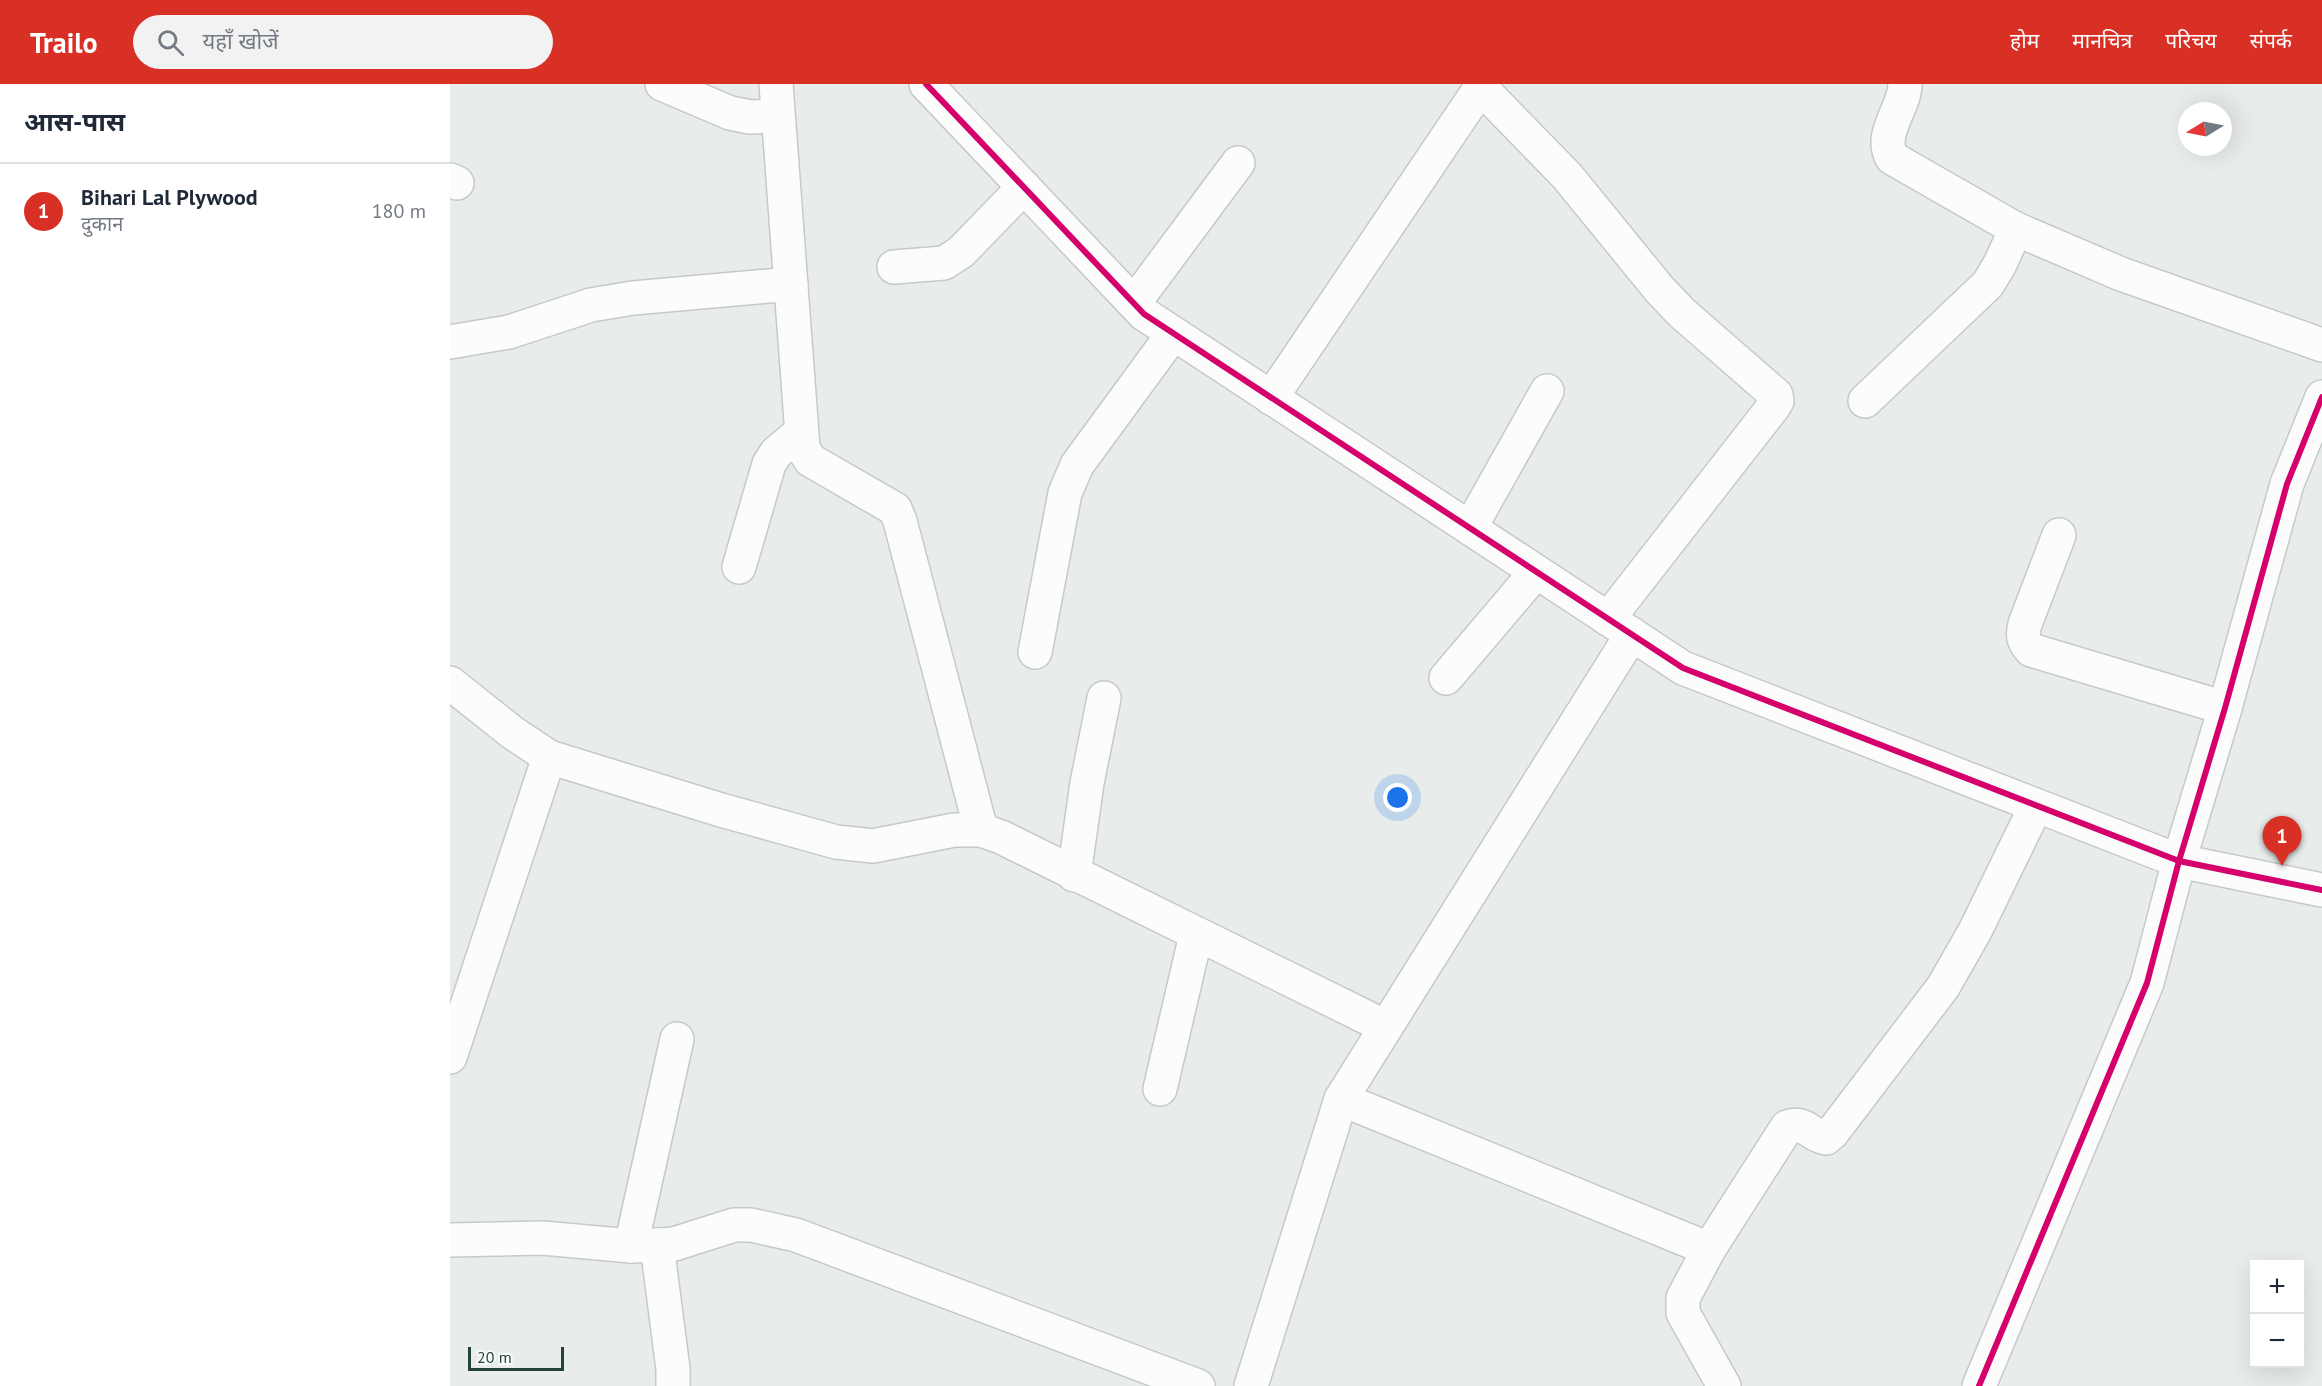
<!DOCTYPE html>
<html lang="hi">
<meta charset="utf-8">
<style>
body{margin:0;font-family:"PT Sans","Noto Sans Devanagari",sans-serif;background:#f2f2f3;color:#1f2937}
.controls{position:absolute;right:18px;bottom:18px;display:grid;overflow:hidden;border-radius:0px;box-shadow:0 6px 24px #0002}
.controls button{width:54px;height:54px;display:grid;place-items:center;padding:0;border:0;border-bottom:2px solid #e0e1e3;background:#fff;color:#1f2937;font:30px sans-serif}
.compass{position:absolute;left:1728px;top:18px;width:54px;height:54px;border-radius:50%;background:#fff;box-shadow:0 6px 24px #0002;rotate:260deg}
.scale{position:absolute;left:18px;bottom:15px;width:96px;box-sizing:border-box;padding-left:6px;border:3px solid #24423a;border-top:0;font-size:16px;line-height:21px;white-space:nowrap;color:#24423a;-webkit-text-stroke:4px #f7fbf9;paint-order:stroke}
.you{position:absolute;left:948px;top:714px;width:21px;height:21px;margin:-15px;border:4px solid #fff;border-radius:50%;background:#1a73e8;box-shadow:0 0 0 9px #1a73e833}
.badge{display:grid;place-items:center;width:39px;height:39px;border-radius:50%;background:#d93025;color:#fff;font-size:20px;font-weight:700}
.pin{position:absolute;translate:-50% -50px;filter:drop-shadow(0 2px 3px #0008)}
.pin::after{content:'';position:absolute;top:32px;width:21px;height:18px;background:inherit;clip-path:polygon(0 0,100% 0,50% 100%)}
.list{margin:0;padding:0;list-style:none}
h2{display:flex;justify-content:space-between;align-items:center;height:78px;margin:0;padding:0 24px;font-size:26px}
h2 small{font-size:20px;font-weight:400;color:#747a83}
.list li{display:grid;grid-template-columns:39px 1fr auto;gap:18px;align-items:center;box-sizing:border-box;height:96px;padding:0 24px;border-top:2px solid #e0e1e3}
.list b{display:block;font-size:22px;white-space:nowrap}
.list p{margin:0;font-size:20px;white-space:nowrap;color:#747a83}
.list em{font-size:20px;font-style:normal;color:#747a83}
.icon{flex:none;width:33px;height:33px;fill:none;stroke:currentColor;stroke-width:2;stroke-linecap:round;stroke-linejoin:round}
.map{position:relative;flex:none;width:1872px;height:1302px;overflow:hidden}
header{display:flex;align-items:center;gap:36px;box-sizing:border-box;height:84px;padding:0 30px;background:#d93025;color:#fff}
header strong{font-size:28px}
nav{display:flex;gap:33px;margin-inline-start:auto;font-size:21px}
.search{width:420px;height:54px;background:#f2f2f3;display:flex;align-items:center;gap:15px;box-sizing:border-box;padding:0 21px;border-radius:33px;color:#747a83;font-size:22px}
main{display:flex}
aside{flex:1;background:#fff}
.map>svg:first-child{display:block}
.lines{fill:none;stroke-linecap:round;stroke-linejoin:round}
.minor-casing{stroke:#c5cac8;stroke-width:36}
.minor{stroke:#fcfcfc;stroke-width:33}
.cycleway-casing{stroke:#f7fbf9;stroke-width:10}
.cycleway{stroke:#d6006c;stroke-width:6}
</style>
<header>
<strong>Trailo</strong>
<div class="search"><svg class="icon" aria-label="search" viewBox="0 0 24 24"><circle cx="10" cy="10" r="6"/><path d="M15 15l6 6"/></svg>यहाँ खोजें</div>
<nav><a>होम</a><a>मानचित्र</a><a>परिचय</a><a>संपर्क</a></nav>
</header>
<main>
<aside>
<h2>आस-पास<small></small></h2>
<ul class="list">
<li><span class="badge">1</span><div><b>Bihari Lal Plywood</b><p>दुकान</p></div><em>180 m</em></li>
</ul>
</aside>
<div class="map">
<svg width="1872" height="1302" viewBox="0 0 1872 1302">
<rect width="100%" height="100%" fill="#e8edeb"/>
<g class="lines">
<!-- minor casing -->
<g class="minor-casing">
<g id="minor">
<polyline points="212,0 280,29 300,33 328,32"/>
<polyline points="326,0 353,364 360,376 445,425 450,437 531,746"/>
<polyline points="476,0 694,230 1233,584 1729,777 1872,806"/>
<polyline points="1033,0 1037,10 1117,92 1210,206 1232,229 1326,311 1327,317 1324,322 1158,535"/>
<path d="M1455,0c0,24 -27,50 -13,74l124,71 105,45 201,71"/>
<polyline points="0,96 7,99"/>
<polyline points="444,183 494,179 511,168 574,103"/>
<polyline points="684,219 788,79"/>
<polyline points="0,258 59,248 141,221 183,214 341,200"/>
<polyline points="821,314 1033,0"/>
<polyline points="1415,317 1538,200 1550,180 1566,145"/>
<polyline points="1020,444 1097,307"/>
<path d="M1609,451l-34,89c-3,12 -2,17 6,26l194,58"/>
<polyline points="289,483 319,380 326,369 351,348"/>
<polyline points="585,568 615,409 627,381 723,250"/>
<polyline points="996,594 1086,488"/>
<polyline points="0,599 63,649 99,673 271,726 386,758 423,762 504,746 531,746 551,753 936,943"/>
<polyline points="624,791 637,699 654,614"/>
<polyline points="0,973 99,673"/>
<polyline points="710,1005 746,851"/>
<polyline points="891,1015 1259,1165"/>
<polyline points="0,1156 93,1154 181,1162 207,1161 224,1160 284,1141 301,1141 346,1151 748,1302"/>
<polyline points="207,1161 223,1285 223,1302"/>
<polyline points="181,1162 227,955"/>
<polyline points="801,1302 891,1015 1182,550"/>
<path d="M1274,1302l-41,-73v-15l26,-49 78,-122c17,-7 24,9 39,11l6,-5 111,-146 32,-56 61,-125"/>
<polyline points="1529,1302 1697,899 1729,777 1775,624 1837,400 1872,313"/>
</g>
</g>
<!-- minor -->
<use href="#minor" class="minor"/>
<!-- cycleway casing -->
<g class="cycleway-casing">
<g id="cycleway">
<polyline points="476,0 694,230 1233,584 1729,777 1872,806"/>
<polyline points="1529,1302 1697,899 1729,777 1775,624 1837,400 1872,313"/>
</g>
</g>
<!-- cycleway -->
<use href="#cycleway" class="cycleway"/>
</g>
</svg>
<div class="controls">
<button>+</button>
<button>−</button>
</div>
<svg class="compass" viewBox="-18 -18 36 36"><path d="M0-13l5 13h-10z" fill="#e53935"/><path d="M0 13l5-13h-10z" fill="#747a83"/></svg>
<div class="scale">20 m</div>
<div class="you"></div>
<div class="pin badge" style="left:1832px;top:782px">1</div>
</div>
</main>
